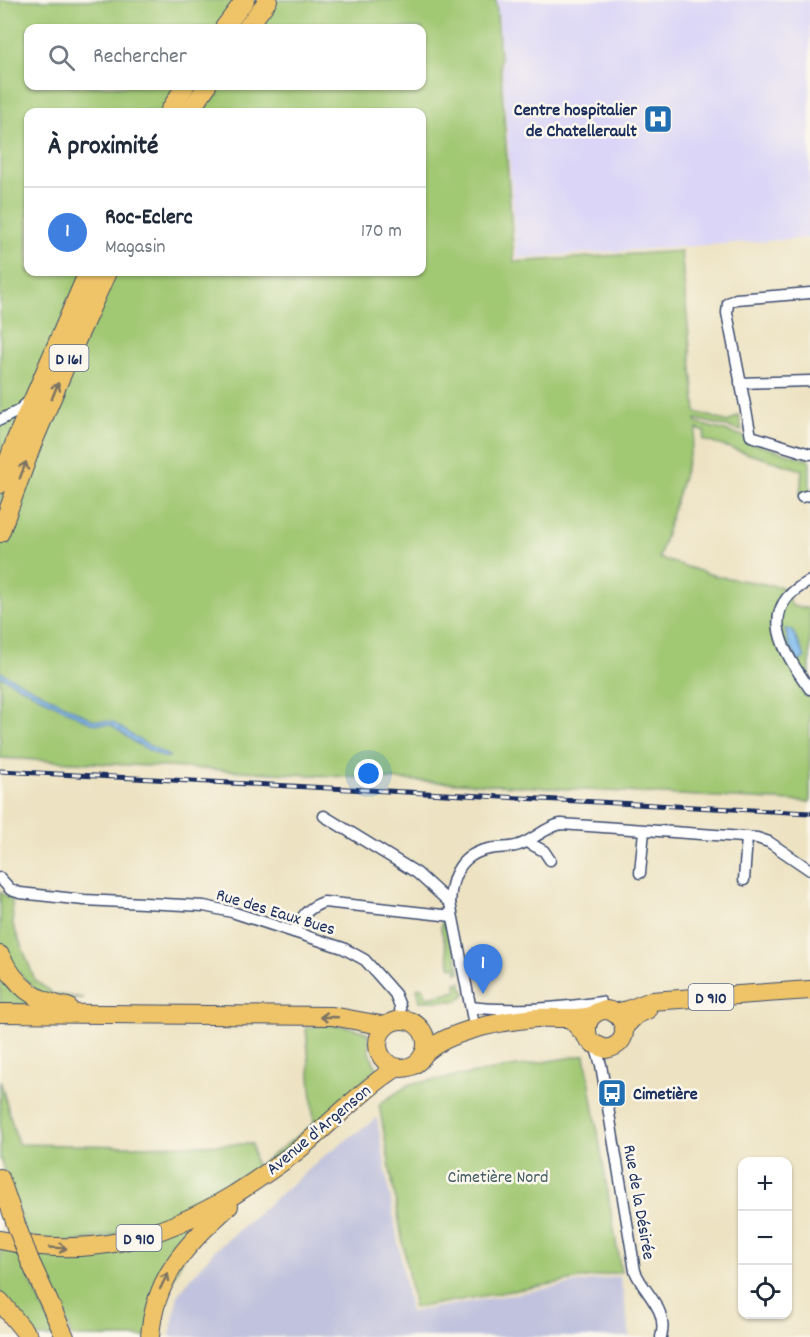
<!DOCTYPE html>
<html lang="fr">
<meta charset="utf-8">
<style>
body{margin:0;font-family:Dekko,sans-serif;background:#f2f2f3;color:#1f2937}
.controls{position:absolute;right:18px;bottom:18px;display:grid;overflow:hidden;border-radius:12px;box-shadow:0 2px 4px #0004}
.controls button{width:54px;height:54px;display:grid;place-items:center;padding:0;border:0;border-bottom:2px solid #e0e1e3;background:#fff;color:#1f2937;font:30px sans-serif}
.you{position:absolute;left:369px;top:774px;width:21px;height:21px;margin:-15px;border:4px solid #fff;border-radius:50%;background:#1a73e8;box-shadow:0 0 0 9px #1a73e833}
.badge{display:grid;place-items:center;width:39px;height:39px;border-radius:50%;background:#111827;color:#fff;font-size:20px;font-weight:700}
.pin{position:absolute;translate:-50% -50px;filter:drop-shadow(0 2px 3px #0008)}
.pin::after{content:'';position:absolute;top:32px;width:21px;height:18px;background:inherit;clip-path:polygon(0 0,100% 0,50% 100%)}
.list{margin:0;padding:0;list-style:none}
h2{display:flex;justify-content:space-between;align-items:center;height:78px;margin:0;padding:0 24px;font-size:26px}
h2 small{font-size:20px;font-weight:400;color:#747a83}
.list li{display:grid;grid-template-columns:39px 1fr auto;gap:18px;align-items:center;box-sizing:border-box;height:90px;padding:0 24px;border-top:2px solid #e0e1e3}
.list b{display:block;font-size:22px;white-space:nowrap}
.list p{margin:0;font-size:20px;white-space:nowrap;color:#747a83}
.list em{font-size:20px;font-style:normal;color:#747a83}
.icon{flex:none;width:33px;height:33px;fill:none;stroke:currentColor;stroke-width:2;stroke-linecap:round;stroke-linejoin:round}
.map{position:relative;flex:none;width:810px;height:1337px;overflow:hidden}
.search{position:absolute;background:#fff;box-shadow:0 2px 4px #0004;left:24px;top:24px;width:402px;height:66px;display:flex;align-items:center;gap:15px;box-sizing:border-box;padding:0 21px;border-radius:12px;color:#747a83;font-size:22px}
.panel{position:absolute;background:#fff;box-shadow:0 2px 4px #0004;left:24px;top:108px;width:402px;height:168px;border-radius:12px}
.map>svg:first-child{display:block}
.built{fill:#dbd6f7}
.industrial{fill:#c1c2dd}
.green{fill:#a1c873;stroke:#5e7c68;stroke-width:1.5;fill-rule:evenodd}
.water{fill:#7dbbf0;stroke:#4c75a7;stroke-width:1.5}
.lines{fill:none;stroke-linecap:round;stroke-linejoin:round}
.minor-casing{stroke:#3a4a6d;stroke-width:13}
.primary-casing{stroke:#3a4a6d;stroke-width:20}
.minor{stroke:#fff;stroke-width:10}
.primary{stroke:#efc469;stroke-width:18}
.rail-casing{stroke:#1b2f5e;stroke-width:5}
.rail{stroke:#fbf7ec;stroke-width:3;stroke-dasharray:9;stroke-linecap:butt}
.primary-bridge-casing{stroke:#3a4a6d;stroke-width:20;stroke-linecap:butt}
.primary-bridge{stroke:#efc469;stroke-width:18}
.oneway{stroke:#7a7263}
.labels{text-anchor:middle;stroke-width:5;stroke-linejoin:round;paint-order:stroke}
.shield{fill:#fbf7ec;stroke:#5e6b89;stroke-width:1.5}
.shield-label{font-size:16px;font-weight:bold;fill:#1b2f5e}
.poi-label{font-size:18px;font-weight:bold;fill:#1b2f5e;stroke:#fbf7ec;text-anchor:end}
.street-label{font-size:18px;fill:#1b2f5e;stroke:#fbf7ec}
.park-label{font-size:18px;fill:#435d64;stroke:#fbf7ec}
</style>
<div class="map">
<svg width="810" height="1337" viewBox="0 0 810 1337">
<rect width="100%" height="100%" fill="#fbf7ec"/>
<filter id="ink" filterUnits="userSpaceOnUse"><feTurbulence type="fractalNoise" baseFrequency=".0167" numOctaves="2"/><feDisplacementMap in="SourceGraphic" scale="12" xChannelSelector="R" yChannelSelector="G"/><feConvolveMatrix kernelMatrix="1 2 1 2 8 2 1 2 1" color-interpolation-filters="sRGB"/></filter>
<filter id="wash" filterUnits="userSpaceOnUse"><feTurbulence type="fractalNoise" baseFrequency=".008" numOctaves="4" result="noise"/><feDisplacementMap in="SourceGraphic" scale="24" xChannelSelector="R" yChannelSelector="G"/><feGaussianBlur stdDeviation="1.35" result="paint"/><feColorMatrix in="noise" values="0 0 0 0 0 0 0 0 0 0 0 0 0 0 0 0 0 1.4 0 .05"/><feComposite in="paint" operator="in"/></filter>
<g filter="url(#wash)">
<rect width="100%" height="100%" fill="#ede3c3"/>
<!-- built -->
<polygon class="built" points="497,0 810,0 810,238 517,258"/>
<!-- industrial -->
<polygon class="industrial" points="377,1118 410,1312 620,1276 630,1337 170,1337 178,1294 213,1252 328,1153"/>
<!-- green -->
<g class="green">
<path d="M0,0h496l18,262 167,-11 15,161 32,10 11,-7 3,16 -46,-12v4l47,13 5,6 62,18v33l-10,3 2,-26 -99,-30 2,-8 -8,-3 -38,129 57,18 66,11 10,19 18,3v193l-810,-44zM28,28h394v58h-394zM28,112h394v160h-394z"/>
<polygon points="0,892 12,900 13,925 35,980 53,994 83,998 53,1000 43,996 9,964 0,944"/>
<polygon points="442,919 450,926 460,972 457,973 456,967 451,967 441,929"/>
<polygon points="0,962 41,1005 0,1004"/>
<polygon points="461,982 465,994 458,1001 420,1001 417,988 422,987 427,997 457,991 456,983"/>
<polygon points="324,1025 344,1026 366,1032 369,1037 369,1053 378,1070 364,1080 334,1110 266,1166 159,1228 66,1245 26,1236 0,1158 0,1080 18,1144 133,1146 252,1144 256,1167 314,1124 306,1028"/>
<polygon points="585,1055 621,1272 414,1308 379,1104 410,1084"/>
<polygon points="202,1217 146,1337 72,1337 34,1249"/>
<polygon points="0,1244 14,1246 57,1337 35,1337 0,1294"/>
</g>
<!-- water -->
<g class="water">
<polygon points="785,629 792,630 805,657 799,662 789,644"/>
<polygon points="0,672 93,720 112,722 139,740 170,757 163,757 136,743 111,725 91,723 0,676"/>
</g>
</g>
<g filter="url(#ink)">
<g class="lines">
<!-- minor casing -->
<g class="minor-casing">
<g id="minor">
<polyline points="810,293 736,299 728,303 727,313 751,436 810,454"/>
<polyline points="740,383 810,381"/>
<polyline points="0,420 18,411 29,401"/>
<polyline points="802,497 810,495"/>
<path d="M810,581c-56,27 -26,72 0,108"/>
<polyline points="324,816 417,873 450,903 475,1030"/>
<polyline points="527,842 544,851 550,860"/>
<polyline points="640,873 644,831"/>
<polyline points="0,878 11,890 20,893 84,900 204,906 232,912 343,948 365,960 395,994 400,1006 401,1020"/>
<polyline points="744,880 747,837"/>
<path d="M450,903c1,-30 13,-52 46,-55 8,-1 15,0 23,-3 15,-5 26,-18 42,-21l196,14 12,4 41,28"/>
<path d="M294,932c8,-16 13,-24 30,-30l128,14"/>
<path d="M471,1007c37,5 94,1 130,-5"/>
<path d="M595,1045l6,20 34,206c9,23 34,38 26,66"/>
</g>
</g>
<!-- primary casing -->
<g class="primary-casing">
<g id="primary">
<polyline points="224,28 245,0"/>
<polyline points="247,28 268,0"/>
<polyline points="169,112 185,86"/>
<polyline points="189,112 207,86"/>
<polyline points="0,484 16,439 88,272"/>
<polyline points="0,533 32,445 73,348 107,272"/>
<path d="M0,955c16,31 33,46 68,52"/>
<polyline points="0,1013 332,1016 386,1026"/>
<polyline points="614,1013 628,1010 651,1001 810,990"/>
<path d="M572,1020l20,23 14,6c36,-7 11,-54 -13,-34 -7,6 -7,14 -5,22"/>
<circle cx="402" cy="1044" r="24"/>
<polyline points="624,1027 636,1015 647,1010"/>
<path d="M423,1055c24,-25 80,-34 113,-37 20,-1 36,2 56,-2"/>
<polyline points="0,1178 18,1230"/>
<path d="M0,1240c88,19 159,0 235,-46 23,-15 46,-30 67,-47 32,-27 59,-56 94,-79"/>
<polyline points="30,1261 65,1337"/>
<polyline points="0,1301 29,1337"/>
<path d="M150,1337c4,-59 37,-94 79,-131"/>
</g>
</g>
<!-- minor -->
<use href="#minor" class="minor"/>
<!-- primary -->
<use href="#primary" class="primary"/>
<!-- rail casing -->
<g class="rail-casing">
<polyline id="rail" points="0,771 810,813"/>
</g>
<!-- rail -->
<use href="#rail" class="rail"/>
<!-- primary-bridge casing -->
<g class="primary-bridge-casing">
<polyline id="primary-bridge" points="18,1230 30,1261"/>
</g>
<!-- primary-bridge -->
<use href="#primary-bridge" class="primary-bridge"/>
</g>
<!-- one-way arrows -->
<defs><path id="oneway-shaft" d="M-6 0H5M1.5-3L5.5 0L1.5 3" fill="none" stroke-width="1.6" stroke-linecap="round" stroke-linejoin="round" transform="scale(1.5)"/></defs>
<g class="oneway">
<use href="#oneway-shaft" transform="translate(55 391) rotate(-68)"/>
<use href="#oneway-shaft" transform="translate(23 470) rotate(-69)"/>
<use href="#oneway-shaft" transform="translate(329 1017) rotate(-178)"/>
<use href="#oneway-shaft" transform="translate(58 1248) rotate(3)"/>
<use href="#oneway-shaft" transform="translate(164 1281) rotate(-64)"/>
</g>
</g>
<!-- icons -->
<defs>
<g id="hospital-square" transform="scale(1.5)"><rect x="-9" y="-9" width="18" height="18" rx="4" fill="#1f6fb2" stroke="#fbf7ec"/><path d="M-5-5h3v3.5h4V-5h3V5h-3V1.5h-4V5h-3Z" fill="#fff"/></g>
<g id="bus-square" transform="scale(1.5)"><rect x="-9" y="-9" width="18" height="18" rx="4" fill="#1f6fb2" stroke="#fbf7ec"/><path d="M-5-6H5V4H4V6H2V4H-2V6H-4V4H-5ZM-3.5-4V0h7V-4ZM-3.5 1.2v1.5H-2V1.2ZM2 1.2v1.5H3.5V1.2Z" fill="#fff"/></g>
</defs>
<g fill-rule="evenodd">
<use href="#hospital-square" x="658" y="119"/>
<use href="#bus-square" x="612" y="1093"/>
</g>
<g class="labels">
<!-- shield labels -->
<g class="shield">
<rect x="49.5" y="345" width="39" height="26" rx="4.5"/>
<rect x="688.5" y="984" width="45" height="26" rx="4.5"/>
<rect x="116.5" y="1225" width="45" height="26" rx="4.5"/>
</g>
<g class="shield-label">
<text x="69" y="364">D 161</text>
<text x="711" y="1003">D 910</text>
<text x="139" y="1244">D 910</text>
</g>
<!-- poi labels -->
<g class="poi-label">
<text x="637" y="115">Centre hospitalier<tspan x="637" dy="21">de Chatellerault</tspan></text>
<text x="633" y="1099" text-anchor="start">Cimetière</text>
</g>
<!-- street labels -->
<g class="street-label">
<text transform="translate(276 911) rotate(17)" y="6">Rue des Eaux Bues</text>
<text transform="translate(318 1129) rotate(-40)" y="6">Avenue d'Argenson</text>
<text transform="translate(640 1202) rotate(80)" y="6">Rue de la Désirée</text>
</g>
<!-- park labels -->
<g class="park-label">
<text x="498" y="1182">Cimetière Nord</text>
</g>
</g>
</svg>
<div class="controls">
<button>+</button>
<button>−</button>
<button><svg class="icon" aria-label="locate" viewBox="0 0 24 24"><circle cx="12" cy="12" r="6"/><path d="M12 2v4M12 18v4M2 12h4M18 12h4"/></svg></button>
</div>
<div class="you"></div>
<div class="pin badge" style="left:483px;top:994px;background:#3f7fe0">1</div>
<div class="search"><svg class="icon" aria-label="search" viewBox="0 0 24 24"><circle cx="10" cy="10" r="6"/><path d="M15 15l6 6"/></svg>Rechercher</div>
<section class="panel">
<h2>À proximité<small></small></h2>
<ul class="list">
<li><span class="badge" style="background:#3f7fe0">1</span><div><b>Roc-Eclerc</b><p>Magasin</p></div><em>170 m</em></li>
</ul>
</section>
</div>
